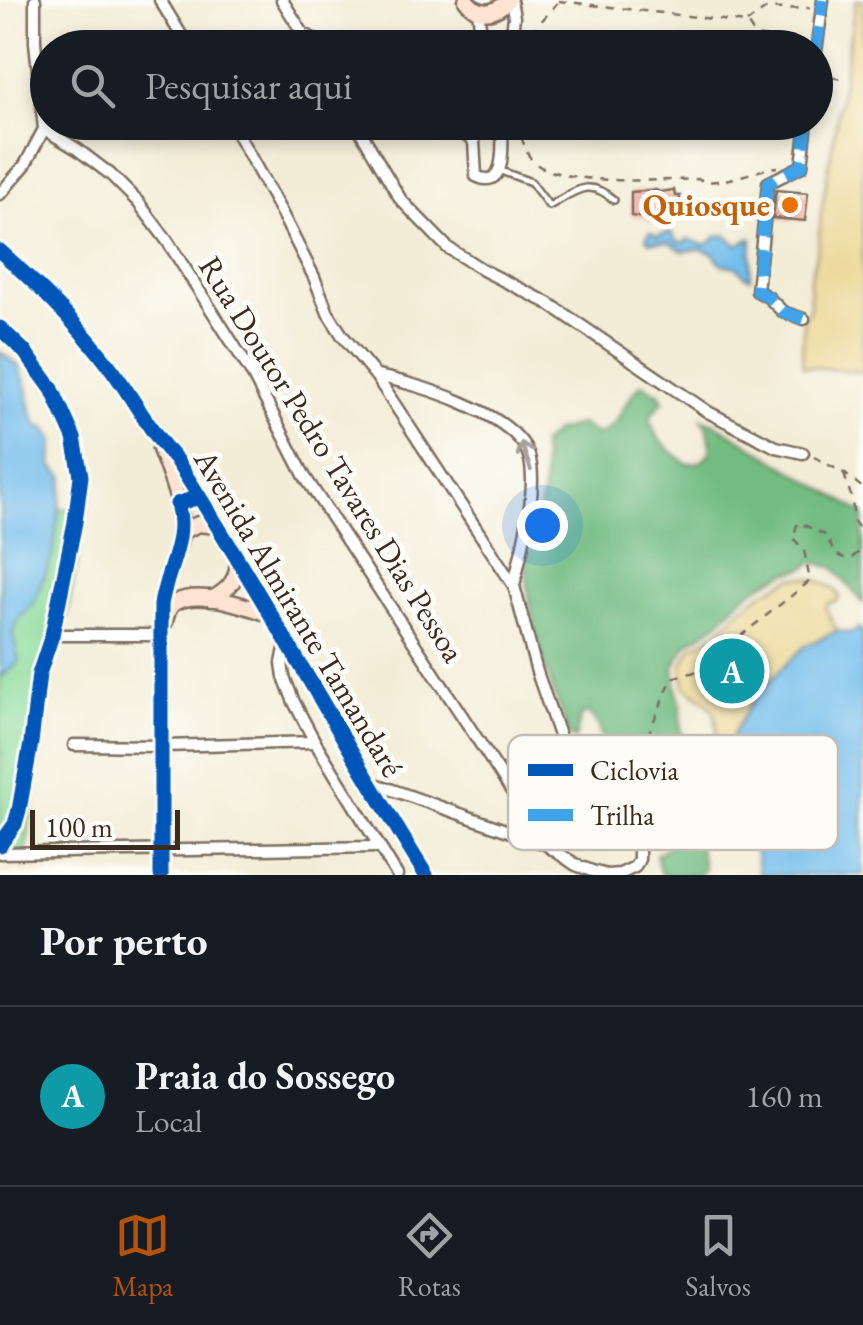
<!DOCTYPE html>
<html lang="pt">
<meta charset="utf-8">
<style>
body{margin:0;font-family:"EB Garamond",serif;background:#20242c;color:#f1f3f6}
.scale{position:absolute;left:30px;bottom:25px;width:150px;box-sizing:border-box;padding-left:10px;border:5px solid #3b2a1e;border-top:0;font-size:28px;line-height:35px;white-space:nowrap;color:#3b2a1e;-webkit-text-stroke:8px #fdfcf7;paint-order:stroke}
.you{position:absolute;left:542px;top:525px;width:35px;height:35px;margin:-25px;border:8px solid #fff;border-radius:50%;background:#1a73e8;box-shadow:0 0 0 15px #1a73e833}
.badge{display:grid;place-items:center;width:65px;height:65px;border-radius:50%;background:#b45309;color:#fff;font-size:32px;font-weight:700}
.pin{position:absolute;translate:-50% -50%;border:5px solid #fff;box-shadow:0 2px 10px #0006}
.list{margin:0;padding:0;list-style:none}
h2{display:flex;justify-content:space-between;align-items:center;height:130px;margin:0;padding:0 40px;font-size:42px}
h2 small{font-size:32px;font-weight:400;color:#9ea1a6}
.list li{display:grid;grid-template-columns:65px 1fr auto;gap:30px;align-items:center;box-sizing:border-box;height:180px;padding:0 40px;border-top:2px solid #363941}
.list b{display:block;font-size:38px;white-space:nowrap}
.list p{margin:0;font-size:32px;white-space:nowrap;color:#9ea1a6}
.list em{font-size:32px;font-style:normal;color:#9ea1a6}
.icon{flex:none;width:55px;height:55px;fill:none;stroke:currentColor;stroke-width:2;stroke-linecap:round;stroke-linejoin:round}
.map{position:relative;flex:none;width:863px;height:875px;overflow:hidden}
.search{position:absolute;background:#171b24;box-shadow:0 5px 15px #0003;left:30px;right:30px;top:30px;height:110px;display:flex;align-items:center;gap:25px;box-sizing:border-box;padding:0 35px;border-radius:55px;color:#9ea1a6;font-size:38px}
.sheet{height:310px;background:#171b24}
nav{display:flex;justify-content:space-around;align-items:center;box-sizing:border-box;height:140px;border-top:2px solid #363941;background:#171b24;font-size:28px;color:#9ea1a6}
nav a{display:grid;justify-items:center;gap:5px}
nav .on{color:#b45309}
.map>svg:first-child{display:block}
.green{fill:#8ddc9b;stroke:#64835c;stroke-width:2.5}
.forest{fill:#72bc83;stroke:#567350;stroke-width:2.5}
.sand{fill:#eeda9e;stroke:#94825e;stroke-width:2.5}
.water{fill:#73beec;stroke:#577485;stroke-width:2.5}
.building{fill:#f3a497}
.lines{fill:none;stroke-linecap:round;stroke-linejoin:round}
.lane-casing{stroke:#7b6e5e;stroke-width:10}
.street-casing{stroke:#7b6e5e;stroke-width:15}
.secondary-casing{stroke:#7b6e5e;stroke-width:19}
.path{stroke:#7b6e5e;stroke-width:2.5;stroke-dasharray:8 8;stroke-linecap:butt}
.lane{stroke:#fff;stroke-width:5}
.street{stroke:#fff;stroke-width:10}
.secondary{stroke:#fee3d2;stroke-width:14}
.quiet{stroke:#3fa3ea;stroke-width:12;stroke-dasharray:25 12;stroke-linecap:butt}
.cycleway-casing{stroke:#fdfcf7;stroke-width:21}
.cycleway{stroke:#0057b8;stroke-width:15}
.oneway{stroke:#a79f9a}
.food-dot{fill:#e8710a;stroke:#fdfcf7;stroke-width:4}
.labels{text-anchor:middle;stroke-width:10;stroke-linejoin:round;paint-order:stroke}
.food-label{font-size:32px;font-weight:bold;fill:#c56008;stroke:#fdfcf7;text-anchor:end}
.street-label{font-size:32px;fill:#3b2a1e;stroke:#fdfcf7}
.key{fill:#fdfcf7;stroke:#c3bdb6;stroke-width:2.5}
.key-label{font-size:28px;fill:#3b2a1e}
</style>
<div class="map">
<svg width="863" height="875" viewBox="0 0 863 875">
<rect width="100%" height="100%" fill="#fdfcf7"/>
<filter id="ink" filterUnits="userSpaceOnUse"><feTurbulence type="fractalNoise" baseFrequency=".01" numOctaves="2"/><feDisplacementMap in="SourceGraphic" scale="20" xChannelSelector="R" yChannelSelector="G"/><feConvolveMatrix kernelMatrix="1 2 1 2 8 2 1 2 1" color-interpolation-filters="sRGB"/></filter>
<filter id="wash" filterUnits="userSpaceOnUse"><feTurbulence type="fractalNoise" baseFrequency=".0048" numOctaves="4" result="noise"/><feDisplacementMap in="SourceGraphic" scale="40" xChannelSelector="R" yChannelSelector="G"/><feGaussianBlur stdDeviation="2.25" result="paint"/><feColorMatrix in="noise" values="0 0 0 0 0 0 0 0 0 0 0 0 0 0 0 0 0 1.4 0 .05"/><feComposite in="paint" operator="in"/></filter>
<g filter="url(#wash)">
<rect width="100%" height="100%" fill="#f3ecd6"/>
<!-- green -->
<polygon class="green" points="77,508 87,509 63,635 47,670 42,698 40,743 25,859 0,860 0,678 18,662 13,633 19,619 33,604 53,555 59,510"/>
<!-- forest -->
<path class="forest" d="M642,384l17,9 4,8 -13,15c2,23 20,34 37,48l14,-2 9,-10c1,-12 -1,-24 -8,-33l10,3 151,91v90l-29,-35 -20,-6 -12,7 -16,4 -23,10 -20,14 -25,26 -31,21 -13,22 3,26 4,12v26l12,39 -5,22 12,26 -4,17 8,35 -4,6h-39l-5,-21 18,-11 -11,-25 -15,-12 2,-24 -26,-41 -12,2 -11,-6 -2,-11 -11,-13 -7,2 -6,24 -5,-2c-19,-49 -50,-135 -42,-187 1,-7 5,-14 7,-22 8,-27 11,-55 6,-83l15,-14 25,-7 16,11c24,-8 26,-36 45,-51z"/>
<!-- sand -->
<g class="sand">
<polygon points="856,0 863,0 863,372 803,366 802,349 804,319 810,307 810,279 819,242 821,214"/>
<path d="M794,577c19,0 34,4 46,19l-4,6 -7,1 -3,6 11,22 -32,15 -48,47 -23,39 -10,30c-15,-19 -3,-29 -9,-47 -5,-14 -19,-21 -30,-28l-3,-21 9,-18 28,-16 22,-23 23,-17z"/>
</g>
<!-- water -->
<g class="water">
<polygon points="650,232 657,236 670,232 678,242 685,242 688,239 704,245 710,243 717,236 726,235 737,245 748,239 752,239 750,278 745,276 737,267 722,264 713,253 700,249 683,251 668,242 649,242 646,238"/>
<polygon points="0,352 20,367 28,391 31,411 39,427 47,429 54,441 52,466 64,477 53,555 33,604 19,619 13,633 19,662 0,678"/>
<polygon points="859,628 863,634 863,875 759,875 752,826 739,788 724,762 734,732 757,693 805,646 837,631 852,633"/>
</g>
<g id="blocks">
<!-- building -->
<g class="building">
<polygon points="656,190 660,192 674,190 675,196 680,196 679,218 668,223 649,222 645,218 631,216 631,192"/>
<polygon points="776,190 808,193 805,221 773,218"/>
</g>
</g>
</g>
<g filter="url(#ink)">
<use href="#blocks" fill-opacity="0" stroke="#7b6e5e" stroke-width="2.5"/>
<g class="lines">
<!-- lane casing -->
<g class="lane-casing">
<path id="lane" d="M501,171l30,11 18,24c25,-13 38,-30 65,-6"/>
</g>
<!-- street casing -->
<g class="street-casing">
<g id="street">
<polyline points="160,0 189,48"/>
<polyline points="282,0 312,48"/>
<polyline points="478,11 483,48"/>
<polyline points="308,36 329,48"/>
<polyline points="510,48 514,17 511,0"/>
<polyline points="816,52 823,0"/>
<polyline points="231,122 280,210 314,277 328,313 342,335 376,376 514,586 537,672 562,744 579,784 592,793 614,803 631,817 639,840 639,859 635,867 620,874 607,875 592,871 576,865 545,844 370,782"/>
<polyline points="355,122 401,200 448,248 483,270 548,303 708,412 776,447 803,453"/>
<polyline points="446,122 474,141"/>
<path d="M476,122l-2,19 2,35c32,16 26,-34 26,-54"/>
<polyline points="44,129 77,149 110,174 138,202 168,242 251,372 305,477 545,842"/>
<polyline points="0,194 25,165 44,129 35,42 35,0"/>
<polyline points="804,319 783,312 768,297 757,291 768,183 802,166 807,122"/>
<path d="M0,328c38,35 79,91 81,145 1,25 -7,52 -12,76 -5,28 -10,56 -17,84 -6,25 -15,48 -17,75"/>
<path d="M376,376c39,7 140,37 153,80 10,33 -8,94 -15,130"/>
<polyline points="52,635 162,635"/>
<polyline points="287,639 282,663 284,677 294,702 315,742 397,875"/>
<polyline points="74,745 163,746 315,742"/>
<polyline points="0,853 379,847"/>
</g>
</g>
<!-- secondary casing -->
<g class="secondary-casing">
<g id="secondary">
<path d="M466,0c12,16 29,15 42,0"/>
<path d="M0,251c41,37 80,75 113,120 21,29 38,62 63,89 88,136 164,278 250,415"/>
<path d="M160,449c8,21 26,64 21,86 -5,24 -16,46 -20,70v270"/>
<polyline points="182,532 198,524 217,526"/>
<path d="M211,599c17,-8 29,-21 26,-41"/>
<path d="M165,622c2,-8 3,-16 11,-20 25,-13 72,5 96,13"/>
</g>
</g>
<!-- path -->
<g class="path">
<polyline points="559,1 747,23 755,36 792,41 799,48"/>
<polyline points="747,23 766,9 810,8"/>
<polyline points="521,45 558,2"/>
<polyline points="816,75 843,79"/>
<path d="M516,122c5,12 8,27 15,37 21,28 134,21 168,20 19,9 56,-10 79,-12"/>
<polyline points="814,457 844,473 863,488"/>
<polyline points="844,474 852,499 854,522 863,533"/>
<path d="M621,793l16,-21 13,-42 22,-52 23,-6 115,-91 -6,-31 -11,-12 5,-16 29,14c5,14 8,22 24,23l12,-11"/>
</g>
<!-- lane -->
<use href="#lane" class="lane"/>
<!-- street -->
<use href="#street" class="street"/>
<!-- secondary -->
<use href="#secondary" class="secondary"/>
<!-- quiet -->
<g class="quiet">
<polyline points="816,52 823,0"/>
<polyline points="804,319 783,312 768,297 757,291 768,183 802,166 807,122"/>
</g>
<!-- cycleway casing -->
<g class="cycleway-casing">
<g id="cycleway">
<path d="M0,251c41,37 80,75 113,120 21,29 38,62 63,89 88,136 164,278 250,415"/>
<polyline points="0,328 25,352 52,389 74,438 81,476 75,522 52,635 39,674 31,743 19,810 15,824 0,845"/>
<path d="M161,875v-270c5,-35 27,-66 16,-101l22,-7"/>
</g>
</g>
<!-- cycleway -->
<use href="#cycleway" class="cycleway"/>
</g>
<!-- one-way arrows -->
<defs><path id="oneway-shaft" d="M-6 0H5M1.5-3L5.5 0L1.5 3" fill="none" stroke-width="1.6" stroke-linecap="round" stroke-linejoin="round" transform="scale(2.5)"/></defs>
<use class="oneway" href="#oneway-shaft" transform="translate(526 456) rotate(-109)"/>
</g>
<!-- markers -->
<circle class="food-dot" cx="790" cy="205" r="10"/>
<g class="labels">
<!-- food labels -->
<g class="food-label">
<text x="770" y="216">Quiosque</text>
</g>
<!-- street labels -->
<g class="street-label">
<text transform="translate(332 459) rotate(58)" y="11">Rua Doutor Pedro Tavares Dias Pessoa</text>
<text transform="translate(299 613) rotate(59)" y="11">Avenida Almirante Tamandaré</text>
</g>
</g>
<!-- legend -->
<rect x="508" y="735" width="330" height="115" rx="15" class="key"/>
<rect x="528" y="764" width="45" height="12" fill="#0057b8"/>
<rect x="528" y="809" width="45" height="12" fill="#3fa3ea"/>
<g class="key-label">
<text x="590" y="780">Ciclovia</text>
<text x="590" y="825">Trilha</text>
</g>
</svg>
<div class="scale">100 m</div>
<div class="you"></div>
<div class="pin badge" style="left:732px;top:671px;background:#0f9aa8">A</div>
<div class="search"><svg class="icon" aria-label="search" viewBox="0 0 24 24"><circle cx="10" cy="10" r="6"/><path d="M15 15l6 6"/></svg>Pesquisar aqui</div>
</div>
<section class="sheet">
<h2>Por perto<small></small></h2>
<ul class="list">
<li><span class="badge" style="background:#0f9aa8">A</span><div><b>Praia do Sossego</b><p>Local</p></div><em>160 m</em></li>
</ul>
</section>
<nav>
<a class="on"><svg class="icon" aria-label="map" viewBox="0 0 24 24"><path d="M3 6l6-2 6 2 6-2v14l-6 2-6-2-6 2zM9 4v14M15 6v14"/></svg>Mapa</a>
<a><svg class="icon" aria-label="directions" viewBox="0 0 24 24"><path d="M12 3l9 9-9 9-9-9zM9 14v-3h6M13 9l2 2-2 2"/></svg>Rotas</a>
<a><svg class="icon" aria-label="saved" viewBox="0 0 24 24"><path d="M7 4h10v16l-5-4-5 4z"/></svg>Salvos</a>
</nav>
